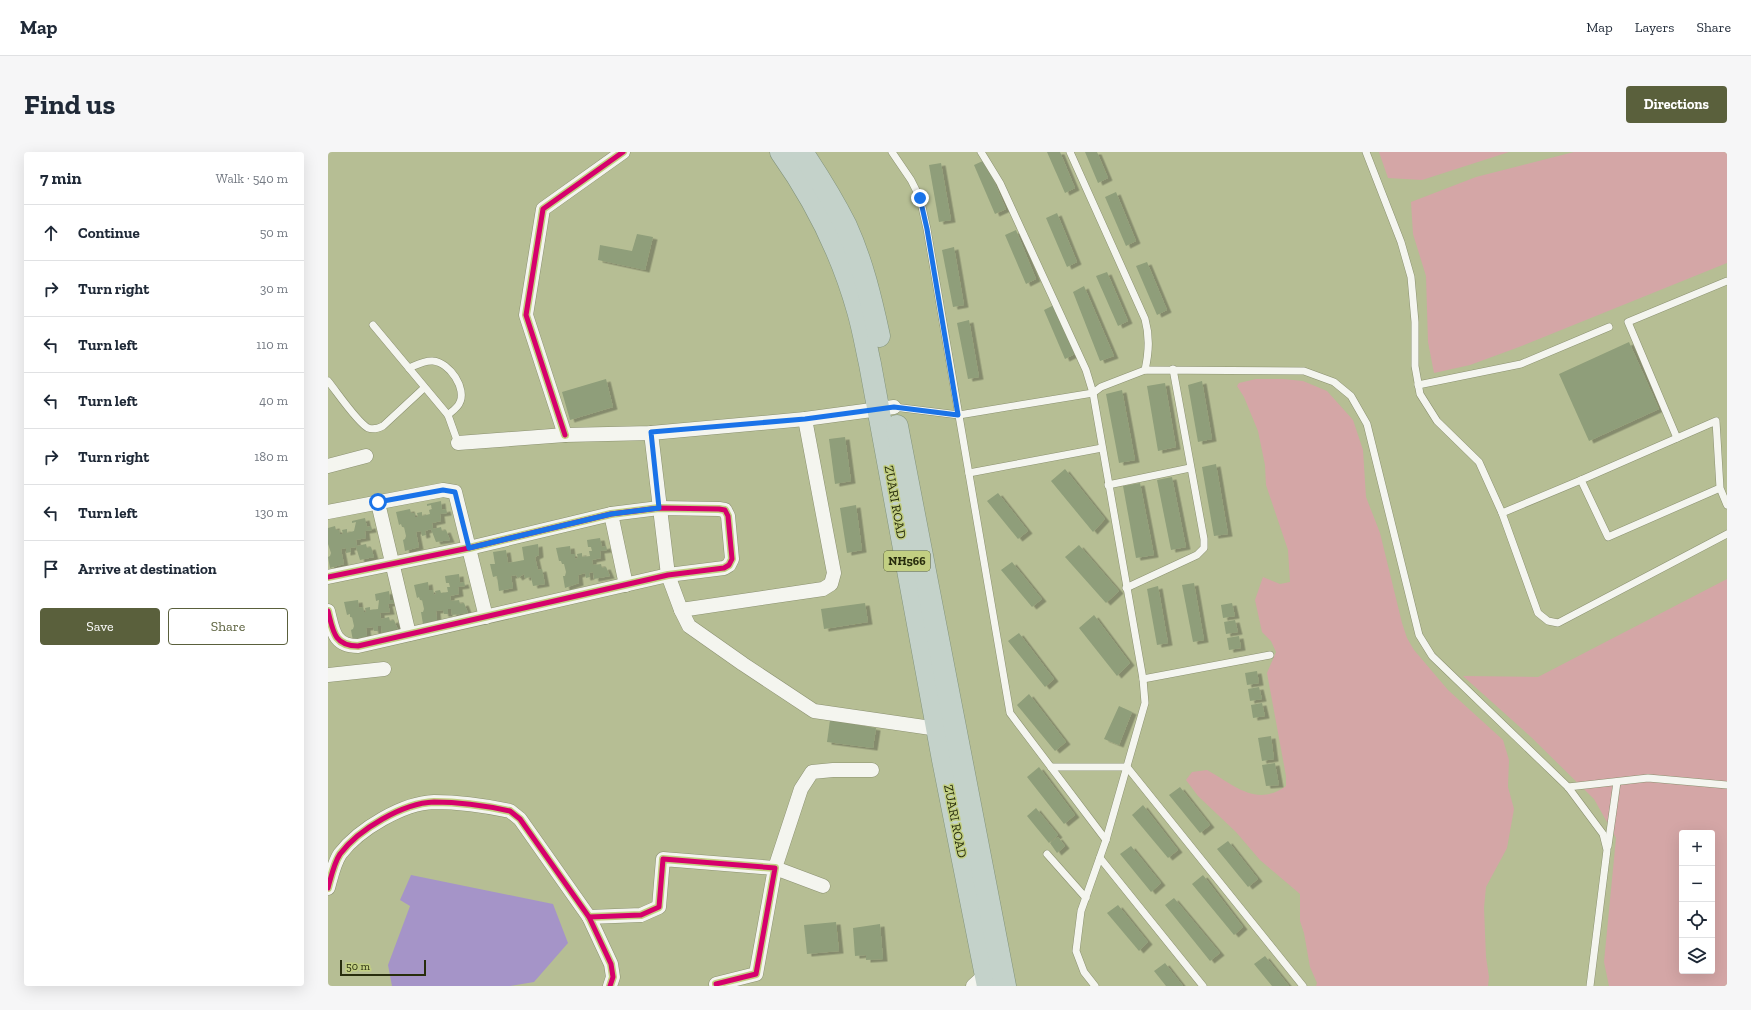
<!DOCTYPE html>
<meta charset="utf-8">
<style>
body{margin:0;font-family:"Zilla Slab",serif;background:#f6f6f7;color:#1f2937}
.controls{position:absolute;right:12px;bottom:12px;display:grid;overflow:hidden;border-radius:4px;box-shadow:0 4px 16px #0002}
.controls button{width:36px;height:36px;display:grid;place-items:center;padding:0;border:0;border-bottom:1px solid #e0e1e3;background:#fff;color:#1f2937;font:20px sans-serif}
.scale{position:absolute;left:12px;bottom:10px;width:86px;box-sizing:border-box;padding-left:4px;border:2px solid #282d0d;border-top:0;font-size:11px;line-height:14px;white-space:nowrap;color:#282d0d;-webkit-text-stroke:3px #c2cf82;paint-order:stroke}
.stop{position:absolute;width:12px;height:12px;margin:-9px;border:3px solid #1a73e8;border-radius:50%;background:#fff}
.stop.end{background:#1a73e8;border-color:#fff;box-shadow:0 1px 4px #0008}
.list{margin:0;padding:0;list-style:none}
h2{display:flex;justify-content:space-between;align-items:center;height:52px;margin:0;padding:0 16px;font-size:17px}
h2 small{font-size:13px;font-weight:400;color:#747a83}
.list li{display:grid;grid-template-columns:26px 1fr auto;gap:12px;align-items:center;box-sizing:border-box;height:56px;padding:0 16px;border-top:1px solid #e0e1e3}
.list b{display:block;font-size:15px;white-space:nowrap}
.list em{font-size:13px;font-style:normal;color:#747a83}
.actions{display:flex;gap:8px;padding:12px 16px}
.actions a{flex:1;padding:9px 0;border:1px solid #5a603c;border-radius:4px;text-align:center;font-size:14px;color:#5a603c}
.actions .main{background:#5a603c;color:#fff}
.icon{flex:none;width:22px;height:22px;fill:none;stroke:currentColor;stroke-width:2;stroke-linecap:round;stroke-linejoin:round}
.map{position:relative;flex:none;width:1399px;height:834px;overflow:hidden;border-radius:4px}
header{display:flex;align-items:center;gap:24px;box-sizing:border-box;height:56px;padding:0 20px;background:#fff;border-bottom:1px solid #e0e1e3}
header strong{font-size:19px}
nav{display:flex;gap:22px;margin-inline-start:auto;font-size:14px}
.intro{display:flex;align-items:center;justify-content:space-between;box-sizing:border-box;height:96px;padding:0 24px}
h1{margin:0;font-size:28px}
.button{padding:10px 18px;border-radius:4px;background:#5a603c;color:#fff;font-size:14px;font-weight:700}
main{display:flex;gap:24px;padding:0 24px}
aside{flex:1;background:#fff;border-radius:4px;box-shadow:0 4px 16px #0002}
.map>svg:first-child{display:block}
.green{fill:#d4a6a6;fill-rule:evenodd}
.water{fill:#a594c8}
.building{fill:#8f9e7a;filter:url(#shadow)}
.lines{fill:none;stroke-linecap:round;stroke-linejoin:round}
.lane-casing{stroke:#8b9170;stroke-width:8}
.street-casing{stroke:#8b9170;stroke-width:15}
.highway-casing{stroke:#83947c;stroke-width:23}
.lane{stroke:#f4f5ef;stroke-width:7}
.street{stroke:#f4f5ef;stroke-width:14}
.highway{stroke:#c4d2ca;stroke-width:22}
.cycleway-casing{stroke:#c2cf82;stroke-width:8}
.cycleway{stroke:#d6006c;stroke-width:5}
.route{stroke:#1a73e8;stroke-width:5}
.labels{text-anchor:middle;stroke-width:3;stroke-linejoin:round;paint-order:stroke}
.shield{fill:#c2cf82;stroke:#565e30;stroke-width:1}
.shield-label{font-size:12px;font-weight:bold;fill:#282d0d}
.street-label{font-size:13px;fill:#282d0d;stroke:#c2cf82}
</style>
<header>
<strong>Map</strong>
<nav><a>Map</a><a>Layers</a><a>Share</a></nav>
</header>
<div class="intro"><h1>Find us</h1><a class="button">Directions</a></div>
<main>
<aside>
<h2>7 min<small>Walk · 540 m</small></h2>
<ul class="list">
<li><svg class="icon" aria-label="ahead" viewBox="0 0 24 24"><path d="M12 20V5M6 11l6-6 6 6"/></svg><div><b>Continue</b></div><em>50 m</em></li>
<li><svg class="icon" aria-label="right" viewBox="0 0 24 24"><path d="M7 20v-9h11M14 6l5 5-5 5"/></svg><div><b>Turn right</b></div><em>30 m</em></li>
<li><svg class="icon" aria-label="left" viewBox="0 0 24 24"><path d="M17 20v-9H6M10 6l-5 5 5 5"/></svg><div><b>Turn left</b></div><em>110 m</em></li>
<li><svg class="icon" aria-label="left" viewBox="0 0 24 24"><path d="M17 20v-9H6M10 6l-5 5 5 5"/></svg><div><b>Turn left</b></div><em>40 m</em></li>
<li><svg class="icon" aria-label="right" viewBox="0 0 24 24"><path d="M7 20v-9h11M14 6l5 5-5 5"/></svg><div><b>Turn right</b></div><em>180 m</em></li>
<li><svg class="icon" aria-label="left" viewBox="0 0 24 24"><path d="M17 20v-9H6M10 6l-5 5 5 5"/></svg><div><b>Turn left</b></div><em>130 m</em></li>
<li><svg class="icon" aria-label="arrive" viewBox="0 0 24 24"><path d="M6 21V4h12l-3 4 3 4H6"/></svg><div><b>Arrive at destination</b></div></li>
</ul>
<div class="actions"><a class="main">Save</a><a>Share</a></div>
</aside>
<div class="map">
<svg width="1399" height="834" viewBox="0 0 1399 834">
<defs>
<filter id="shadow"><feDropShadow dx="4.5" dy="2.5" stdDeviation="0" flood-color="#0004"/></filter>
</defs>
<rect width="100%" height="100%" fill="#b6be94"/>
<!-- green -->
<g class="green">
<polygon points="1051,0 1181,0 1094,28 1060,26"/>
<polygon points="1246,0 1399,0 1399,111 1191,195 1142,213 1106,221 1100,190 1098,124 1085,82 1083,50 1148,25"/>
<path d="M928,227h27l20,2 24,10 26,29 10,30 3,47 14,36 22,90 5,15 7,12 34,40 55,50 6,20 -1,27 6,22 -7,39 -21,39 -2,21 2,49 3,20 -1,9h-172l1,-3 -7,-16 -6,-34 -4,-12v-27l-40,-34 -24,-28 -38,-36 -12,-16 6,-8 15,-2c26,14 49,38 79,16v-10l-19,-103 9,-21 -5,-11 -9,-9 -7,-32 8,-23 17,7 10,-2 -2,-32 -22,-65 -1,-20 -7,-34 -14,-34 -7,-11 2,-3z"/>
<path d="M1399,427v407h-118l-5,-24 12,-124 -22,-39 -63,-62 -68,-61 75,1zM1354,681h30v138h-30z"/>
</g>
<!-- water -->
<polygon class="water" points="83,723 225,752 240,791 206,830 182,834 64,834 60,813 82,754 72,748"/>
<!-- building -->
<g class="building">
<polygon points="719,0 732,0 747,36 737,41"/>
<polygon points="757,0 769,0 780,26 770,31"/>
<polygon points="657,8 678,57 667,62 646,13"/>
<polygon points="613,11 623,68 611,70 601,13"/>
<polygon points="788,40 808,89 798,94 777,45"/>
<polygon points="729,61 749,110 739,115 718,66"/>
<polygon points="688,78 708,127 698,132 677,83"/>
<polygon points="309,82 325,85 317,118 270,108 272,93 304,99"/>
<polygon points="626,95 636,153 625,155 614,98"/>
<polygon points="819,110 839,158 829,163 808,114"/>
<polygon points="779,120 800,169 790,174 768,124"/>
<polygon points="756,134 786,204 772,209 745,140"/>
<polygon points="726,153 747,202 737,207 716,158"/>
<polygon points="641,168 651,225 640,227 629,171"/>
<polygon points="1301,190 1331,257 1261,289 1231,222"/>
<polygon points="278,227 285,255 242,268 234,240"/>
<polygon points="874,229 884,287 870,290 860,233"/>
<polygon points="837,231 848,295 830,299 819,234"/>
<polygon points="794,238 807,308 791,311 778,242"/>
<polygon points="517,285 523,329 507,332 501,287"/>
<polygon points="888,312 900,382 886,384 874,315"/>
<polygon points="737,317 777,367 765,380 723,329"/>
<polygon points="844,325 858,395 843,398 829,328"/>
<polygon points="812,331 826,403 808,406 795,334"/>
<polygon points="670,341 700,379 690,387 659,349"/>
<polygon points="113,349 114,358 118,357 119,361 112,362 113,369 104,371 105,377 113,375 114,379 118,378 122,388 108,390 103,377 97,379 98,383 94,384 93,379 88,380 91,395 77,399 75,388 77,387 78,384 76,375 74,375 73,372 71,373 68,360 82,357 83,361 87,361 87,365 90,365 89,361 94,360 94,364 102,362 101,358 104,357 103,353 99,354 99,352"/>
<polygon points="528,353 534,398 519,401 512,356"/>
<polygon points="37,366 39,375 43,374 44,378 37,379 38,386 28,388 29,394 38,392 39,396 43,395 46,405 32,408 28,395 22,396 23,400 18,401 18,396 13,397 16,412 2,416 0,405 2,404 3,401 0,392 0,376 7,374 8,378 11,378 12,382 15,382 14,378 19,377 19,381 26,379 28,370 24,371 24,369"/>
<polygon points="272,386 274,395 278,394 279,398 272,399 273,406 264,408 265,413 273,412 274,416 278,415 282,424 266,427 265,420 261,421 262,425 258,426 257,421 250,423 251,431 237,436 235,424 237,424 238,420 236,412 234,412 233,409 231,409 228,396 242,394 243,402 247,402 247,407 250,406 249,402 254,401 254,405 262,404 261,399 264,399 263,395 260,395 259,388"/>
<polygon points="210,392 211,403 207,405 210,418 214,417 217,432 205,434 203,425 197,426 196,422 190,426 188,423 183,424 185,436 171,439 169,424 165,425 162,412 167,412 165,400 178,398 180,411 196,408 194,395"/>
<polygon points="751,393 791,439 778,451 737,405"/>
<polygon points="684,410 714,447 704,455 673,418"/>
<polygon points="131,422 132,431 136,430 137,434 130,435 131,442 122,444 123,449 131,448 132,452 136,451 140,461 124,463 123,457 120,457 120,462 116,462 115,458 108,459 109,468 95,472 93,460 95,460 96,457 94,448 92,448 91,445 89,446 86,433 100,430 101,438 105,438 106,443 108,442 107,439 112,438 113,441 120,440 119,435 122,435 121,431 118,431 117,424"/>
<polygon points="866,431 876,488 865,490 854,433"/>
<polygon points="830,434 840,491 829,493 819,437"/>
<polygon points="61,439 62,448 66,448 67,451 60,452 62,460 52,461 53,467 61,465 62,469 66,468 70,478 54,481 53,474 50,474 50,479 46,479 45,475 38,476 39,485 25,489 23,478 25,477 26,474 24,465 22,465 22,462 19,463 16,450 30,448 31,456 35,455 36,460 38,460 37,456 42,455 42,458 50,457 51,448 48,449 47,442"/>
<polygon points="537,451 540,470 496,477 493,457"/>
<polygon points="904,451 907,464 895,466 893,453"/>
<polygon points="766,463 802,511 789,524 751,476"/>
<polygon points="907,468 910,480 898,482 896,470"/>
<polygon points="691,481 726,527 717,535 680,489"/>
<polygon points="911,484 913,496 901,498 899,486"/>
<polygon points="929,519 931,531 919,533 917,521"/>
<polygon points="931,535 934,547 922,549 920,537"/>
<polygon points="701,542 738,590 727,599 689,553"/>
<polygon points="934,551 937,564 925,566 923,553"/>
<polygon points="791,554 804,560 791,593 776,587"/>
<polygon points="502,568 548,576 545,596 499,590"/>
<polygon points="943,584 946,607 934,609 930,586"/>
<polygon points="947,611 951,633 938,634 934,613"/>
<polygon points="711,615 747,663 736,672 699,625"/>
<polygon points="852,635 882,673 872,681 841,643"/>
<polygon points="815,653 850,698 840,706 804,663"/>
<polygon points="708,656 730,683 721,691 699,664"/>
<polygon points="730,685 737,694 729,701 722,691"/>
<polygon points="900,689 930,727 920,735 889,697"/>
<polygon points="803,694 833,731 823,740 792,702"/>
<polygon points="875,723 915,775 906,783 864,732"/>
<polygon points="846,746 892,801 882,809 837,753"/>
<polygon points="790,753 820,790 811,799 779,761"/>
<polygon points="508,770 511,799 479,802 476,773"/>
<polygon points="552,772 555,807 538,808 538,803 527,804 525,776"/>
<polygon points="937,804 961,834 944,834 926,812"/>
<polygon points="837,811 855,834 838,834 826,819"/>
</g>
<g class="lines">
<!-- lane casing -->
<g class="lane-casing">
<g id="lane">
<polyline points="564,0 583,28 592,46 599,77 682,561 778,688"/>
<polyline points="653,0 672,31 758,218 765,241 815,527 817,551 778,688 753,759 748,799 756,820 767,834"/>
<path d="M742,0l75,167c5,18 4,33 0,51"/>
<polyline points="1038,0 1073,90 1083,125 1087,170 1087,214 1092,242 1109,269 1151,310 1174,361 1210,461 1220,469 1230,471 1399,382"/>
<polyline points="45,173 120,263 130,291"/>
<path d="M81,216c7,-3 16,-8 24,-7 16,1 35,28 26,43 -2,4 -8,8 -11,11"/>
<path d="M0,229c9,11 29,41 40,47 5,2 11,0 15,-2l41,-38"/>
<polyline points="1090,233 1193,212 1281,175"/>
<polyline points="566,255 631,263 765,241 773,235 817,218 976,219 1006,230 1023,244 1039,272 1091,483 1104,504 1240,635 1275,682 1279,698 1262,834"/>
<polyline points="1349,286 1300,170 1399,129"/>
<polyline points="641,321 774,296"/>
<polyline points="780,333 862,316"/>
<polyline points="1392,336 1280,385 1253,328 1388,269 1392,336 1399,353"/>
<polyline points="1174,361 1253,328"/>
<polyline points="798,436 869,403 876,396 876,387 845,217"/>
<polyline points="815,527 942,503"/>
<polyline points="723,615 799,615 975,834"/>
<polyline points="1240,635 1320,626 1399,633"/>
<polyline points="1280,694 1289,630"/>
<polyline points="719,702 758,746"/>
<polyline points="772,706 875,834"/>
</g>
</g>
<!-- street casing -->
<g class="street-casing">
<g id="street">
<polyline points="323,281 340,423 353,458 361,474 415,512 486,559 610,577"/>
<polyline points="237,283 198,163 215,57 295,0"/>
<polyline points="130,291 237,283 323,281 477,267 566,255"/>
<polyline points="0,314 38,304"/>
<polyline points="50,351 81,482"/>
<polyline points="0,360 115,338 127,340 158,465"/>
<polyline points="283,362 298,433"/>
<path d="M0,425l141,-29 142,-34 48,-6 60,1 6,1 3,6 4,43 -3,6 -5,3 -56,7 -310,71c-24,0 -25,-15 -30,-35"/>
<polyline points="353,458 495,437 503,432 506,421 477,267"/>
<polyline points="0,523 56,517"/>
<polyline points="495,734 447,716 473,637 484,620 505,618 544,618"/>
<path d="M0,736c3,-11 6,-25 12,-34 19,-25 63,-51 94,-52 24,0 53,4 76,9l10,8 69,98 22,47 2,13 -3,9"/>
<polyline points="261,765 313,763 331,755 335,707 447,716 428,822 388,832"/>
<polyline points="645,834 658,822"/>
</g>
</g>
<!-- highway casing -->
<g class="highway-casing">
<g id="highway">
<path d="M453,0c34,48 61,102 77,159 5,17 8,35 12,53l73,396 45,226"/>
<path d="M474,0c16,24 31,48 44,74 16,35 25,73 33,110"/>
<polyline points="569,274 677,834"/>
</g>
</g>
<!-- lane -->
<use href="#lane" class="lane"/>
<!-- street -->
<use href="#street" class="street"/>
<!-- highway -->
<use href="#highway" class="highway"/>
<!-- cycleway casing -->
<g class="cycleway-casing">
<g id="cycleway">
<polyline points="237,283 198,163 215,57 295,0"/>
<path d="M0,425l141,-29 142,-34 48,-6 60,1 6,1 3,6 4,43 -3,6 -5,3 -56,7 -310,71c-24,0 -25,-15 -30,-35"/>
<path d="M0,736c3,-11 6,-25 12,-34 19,-25 63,-51 94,-52 24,0 53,4 76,9l10,8 69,98 22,47 2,13 -3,9"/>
<polyline points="261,765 313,763 331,755 335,707 447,716 428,822 388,832"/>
</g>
</g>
<!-- cycleway -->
<use href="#cycleway" class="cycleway"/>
</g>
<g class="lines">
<!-- route -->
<polyline class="route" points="50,350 115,338 127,340 141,396 283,362 331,356 323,280 477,267 566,255 630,263 599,77 592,46"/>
</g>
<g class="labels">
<!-- shield labels -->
<rect class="shield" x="556" y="399" width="46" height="20" rx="3"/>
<g class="shield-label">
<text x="579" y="413">NH566</text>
</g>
<!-- street labels -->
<g class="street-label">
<text transform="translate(568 350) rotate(80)" y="5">ZUARI ROAD</text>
<text transform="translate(628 669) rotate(79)" y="5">ZUARI ROAD</text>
</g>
</g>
</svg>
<div class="controls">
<button>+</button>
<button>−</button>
<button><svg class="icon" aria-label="locate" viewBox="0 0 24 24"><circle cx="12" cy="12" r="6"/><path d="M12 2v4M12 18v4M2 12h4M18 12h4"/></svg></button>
<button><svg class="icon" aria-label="layers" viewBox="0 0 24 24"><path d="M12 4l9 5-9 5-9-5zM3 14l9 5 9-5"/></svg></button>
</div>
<div class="scale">50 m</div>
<div class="stop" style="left:50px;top:350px"></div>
<div class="stop end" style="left:592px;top:46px"></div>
</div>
</main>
